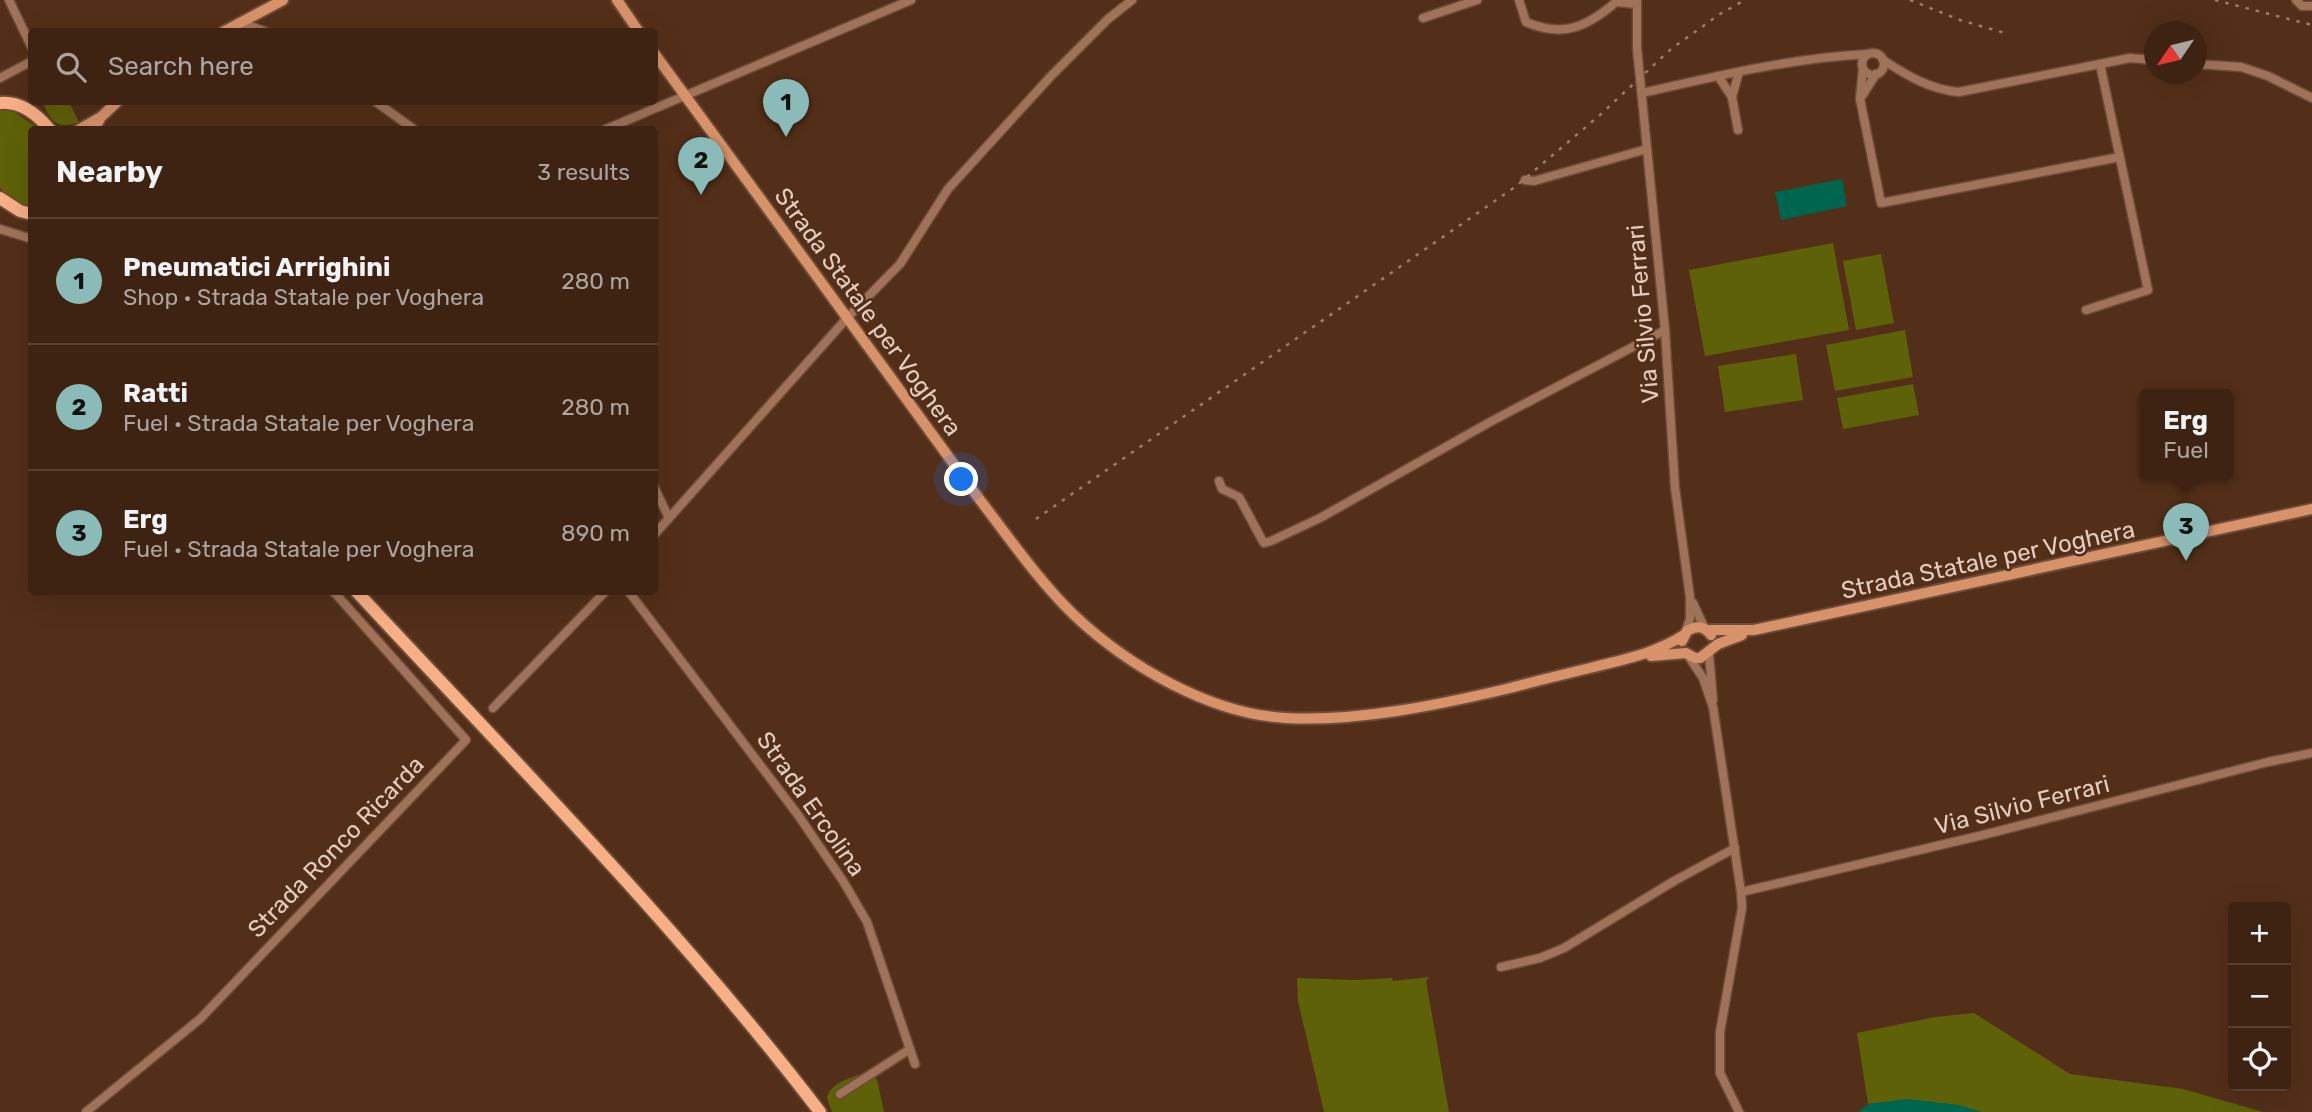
<!DOCTYPE html>
<meta charset="utf-8">
<style>
body{margin:0;font-family:Rubik,sans-serif;background:#492f21;color:#f1f3f6}
.controls{position:absolute;right:21px;bottom:21px;display:grid;overflow:hidden;border-radius:7px;box-shadow:0 7px 28px #0002}
.controls button{width:63px;height:63px;display:grid;place-items:center;padding:0;border:0;border-bottom:2px solid #574033;background:#3e2313;color:#f1f3f6;font:35px sans-serif}
.compass{position:absolute;left:2144px;top:21px;width:63px;height:63px;border-radius:50%;background:#3e2313;box-shadow:0 7px 28px #0002;rotate:235deg}
.you{position:absolute;left:962px;top:480px;width:24px;height:24px;margin:-18px;border:5px solid #fff;border-radius:50%;background:#1a73e8;box-shadow:0 0 0 10px #1a73e833}
.badge{display:grid;place-items:center;width:46px;height:46px;border-radius:50%;background:#8bbbb9;color:#111;font-size:23px;font-weight:700}
.pin{position:absolute;translate:-50% -58px;filter:drop-shadow(0 2px 4px #0008)}
.pin::after{content:'';position:absolute;top:37px;width:24px;height:21px;background:inherit;clip-path:polygon(0 0,100% 0,50% 100%)}
.popup{position:absolute;left:2139px;top:389px;width:94px;height:91px;box-sizing:border-box;display:grid;place-content:center;border-radius:7px;background:#3e2313;filter:drop-shadow(0 2px 5px #0005);font-size:23px;white-space:nowrap;color:#ada4a0}
.popup b{font-size:26px;color:#f1f3f6}
.popup::after{content:'';position:absolute;left:50%;top:100%;margin-left:-14px;border:14px solid transparent;border-top-color:#3e2313}
.list{margin:0;padding:0;list-style:none}
h2{display:flex;justify-content:space-between;align-items:center;height:91px;margin:0;padding:0 28px;font-size:30px}
h2 small{font-size:23px;font-weight:400;color:#ada4a0}
.list li{display:grid;grid-template-columns:46px 1fr auto;gap:21px;align-items:center;box-sizing:border-box;height:126px;padding:0 28px;border-top:2px solid #574033}
.list b{display:block;font-size:26px;white-space:nowrap}
.list p{margin:0;font-size:23px;white-space:nowrap;color:#ada4a0}
.list em{font-size:23px;font-style:normal;color:#ada4a0}
.icon{flex:none;width:38px;height:38px;fill:none;stroke:currentColor;stroke-width:2;stroke-linecap:round;stroke-linejoin:round}
.map{position:relative;flex:none;width:2312px;height:1112px;overflow:hidden}
.search{position:absolute;background:#3e2313;box-shadow:0 7px 28px #0002;left:28px;top:28px;width:630px;height:77px;display:flex;align-items:center;gap:18px;box-sizing:border-box;padding:0 24px;border-radius:7px;color:#ada4a0;font-size:26px}
.panel{position:absolute;background:#3e2313;box-shadow:0 7px 28px #0002;left:28px;top:126px;width:630px;height:469px;border-radius:7px}
.map>svg:first-child{display:block}
.green{fill:#5f6108}
.water{fill:#00654f}
.lines{fill:none;stroke-linecap:round;stroke-linejoin:round}
.minor-casing{stroke:#6d4b37;stroke-width:11}
.secondary-casing{stroke:#6d4b37;stroke-width:14}
.primary-casing{stroke:#6d4b37;stroke-width:16}
.minor{stroke:#9f735a;stroke-width:8}
.secondary{stroke:#d7926a;stroke-width:10}
.primary{stroke:#f7af86;stroke-width:12}
.rail{stroke:#9b7d6c;stroke-width:2.5;stroke-dasharray:3.5 7;stroke-linecap:butt}
.labels{text-anchor:middle;stroke-width:5;stroke-linejoin:round;paint-order:stroke}
.street-label{font-size:24px;fill:#e3ccbf;stroke:#532f19}
</style>
<div class="map">
<svg width="2312" height="1112" viewBox="0 0 2312 1112">
<rect width="100%" height="100%" fill="#532f19"/>
<!-- green -->
<g class="green">
<path d="M43,102h26l10,20c-21,8 -29,0 -36,-20z"/>
<polygon points="0,110 13,111 39,129 32,130 31,208 10,197 0,188"/>
<polygon points="1833,243 1849,330 1705,356 1689,270"/>
<polygon points="1881,254 1894,323 1856,330 1843,261"/>
<polygon points="1905,330 1913,377 1835,391 1826,345"/>
<polygon points="1796,354 1803,400 1725,412 1718,366"/>
<polygon points="1913,384 1919,415 1843,429 1837,398"/>
<polygon points="1429,977 1426,981 1449,1112 1324,1112 1298,1001 1297,978 1355,980 1392,978 1393,981"/>
<path d="M1974,1013l96,61 113,15 80,23h-281c-41,-12 -72,-13 -114,-8l-11,-71 78,-16z"/>
<path d="M870,1070l7,10 7,32h-52l-5,-14c4,-18 28,-20 43,-28z"/>
</g>
<!-- water -->
<g class="water">
<polygon points="1842,179 1847,206 1781,220 1775,192"/>
<polygon points="1908,1099 1959,1105 1982,1112 1858,1112 1868,1104"/>
</g>
<g class="lines">
<!-- minor casing -->
<g class="minor-casing">
<g id="minor">
<polyline points="9,0 32,48"/>
<path d="M1519,0l7,22c37,16 61,5 90,-20l21,2"/>
<polyline points="1637,0 1637,48 1665,330 1675,488 1690,597 1690,619 1685,633"/>
<polyline points="2296,0 2302,6 2312,6"/>
<polyline points="1423,18 1477,0"/>
<polyline points="240,22 266,32"/>
<circle cx="1873" cy="64" r="11"/>
<path d="M1883,60c23,15 48,30 76,32l171,-34 24,2"/>
<polyline points="2196,64 2241,67 2268,76 2312,98"/>
<polyline points="1863,69 1860,99 1881,203 2120,157"/>
<polyline points="1718,76 1732,97 1738,130"/>
<polyline points="0,78 32,61"/>
<path d="M1642,93c74,-17 150,-35 226,-39"/>
<polyline points="1862,96 1876,74"/>
<polyline points="1732,97 1739,72"/>
<polyline points="376,102 415,130"/>
<polyline points="604,130 911,0"/>
<polyline points="1525,180 1534,181 1647,149"/>
<polyline points="0,229 32,239"/>
<polyline points="2086,310 2148,290 2100,64"/>
<polyline points="1219,481 1222,489 1239,497 1261,538 1264,543 1271,541 1320,518 1490,422 1665,330"/>
<polyline points="654,487 669,518"/>
<polyline points="654,535 847,318 900,264 948,189 1051,76 1108,19 1132,0"/>
<polyline points="629,592 798,815 843,881 867,922 915,1064"/>
<polyline points="1693,603 1705,629"/>
<polyline points="1709,653 1713,700"/>
<polyline points="1689,657 1703,678 1713,707 1741,892 1742,908 1720,1032 1720,1073 1739,1112"/>
<polyline points="493,708 605,592"/>
<polyline points="1741,892 1983,835 2268,762 2312,753"/>
<polyline points="1501,967 1540,958 1564,948 1674,881 1735,848"/>
<polyline points="840,1094 910,1049"/>
<polyline points="86,1112 200,1019 466,740 334,592"/>
</g>
</g>
<!-- secondary casing -->
<g class="secondary-casing">
<g id="secondary">
<polyline points="617,0 639,32"/>
<polyline points="223,32 283,0"/>
<path d="M654,53l326,447c30,39 59,81 94,115 54,51 136,99 212,103 70,4 152,-13 220,-29 30,-8 59,-15 88,-22 32,-8 62,-14 90,-32"/>
<polyline points="78,130 99,118"/>
<polyline points="94,130 101,117 117,102"/>
<polyline points="1707,630 1754,630 2312,509"/>
<path d="M1682,641l5,-10c9,-6 18,-5 24,4"/>
<polyline points="1651,656 1686,653 1695,658 1700,658 1718,644 1742,635"/>
</g>
</g>
<!-- primary casing -->
<g class="primary-casing">
<g id="primary">
<path d="M0,103c21,-2 37,11 50,27"/>
<polyline points="0,198 20,211 32,214"/>
<path d="M357,592c158,170 322,336 463,520"/>
</g>
</g>
<!-- minor -->
<use href="#minor" class="minor"/>
<!-- secondary -->
<use href="#secondary" class="secondary"/>
<!-- primary -->
<use href="#primary" class="primary"/>
<!-- rail -->
<g class="rail">
<polyline points="1910,0 1960,20 2008,34"/>
<polyline points="2215,0 2312,25"/>
<polyline points="1036,519 1515,187 1600,115 1671,49 1720,14 1745,0"/>
</g>
</g>
<g class="labels">
<!-- street labels -->
<g class="street-label">
<text transform="translate(868 312) rotate(54)" y="8">Strada Statale per Voghera</text>
<text transform="translate(1643 314) rotate(-95)" y="8">Via Silvio Ferrari</text>
<text transform="translate(1988 560) rotate(-12)" y="8">Strada Statale per Voghera</text>
<text transform="translate(811 804) rotate(55)" y="8">Strada Ercolina</text>
<text transform="translate(2022 805) rotate(-14)" y="8">Via Silvio Ferrari</text>
<text transform="translate(336 847) rotate(-46)" y="8">Strada Ronco Ricarda</text>
</g>
</g>
</svg>
<div class="controls">
<button>+</button>
<button>−</button>
<button><svg class="icon" aria-label="locate" viewBox="0 0 24 24"><circle cx="12" cy="12" r="6"/><path d="M12 2v4M12 18v4M2 12h4M18 12h4"/></svg></button>
</div>
<svg class="compass" viewBox="-18 -18 36 36"><path d="M0-13l5 13h-10z" fill="#e53935"/><path d="M0 13l5-13h-10z" fill="#ada4a0"/></svg>
<div class="you"></div>
<div class="pin badge" style="left:786px;top:137px">1</div>
<div class="pin badge" style="left:701px;top:195px">2</div>
<div class="pin badge" style="left:2186px;top:561px">3</div>
<div class="popup"><b>Erg</b>Fuel</div>
<div class="search"><svg class="icon" aria-label="search" viewBox="0 0 24 24"><circle cx="10" cy="10" r="6"/><path d="M15 15l6 6"/></svg>Search here</div>
<section class="panel">
<h2>Nearby<small>3 results</small></h2>
<ul class="list">
<li><span class="badge">1</span><div><b>Pneumatici Arrighini</b><p>Shop · Strada Statale per Voghera</p></div><em>280 m</em></li>
<li><span class="badge">2</span><div><b>Ratti</b><p>Fuel · Strada Statale per Voghera</p></div><em>280 m</em></li>
<li><span class="badge">3</span><div><b>Erg</b><p>Fuel · Strada Statale per Voghera</p></div><em>890 m</em></li>
</ul>
</section>
</div>
